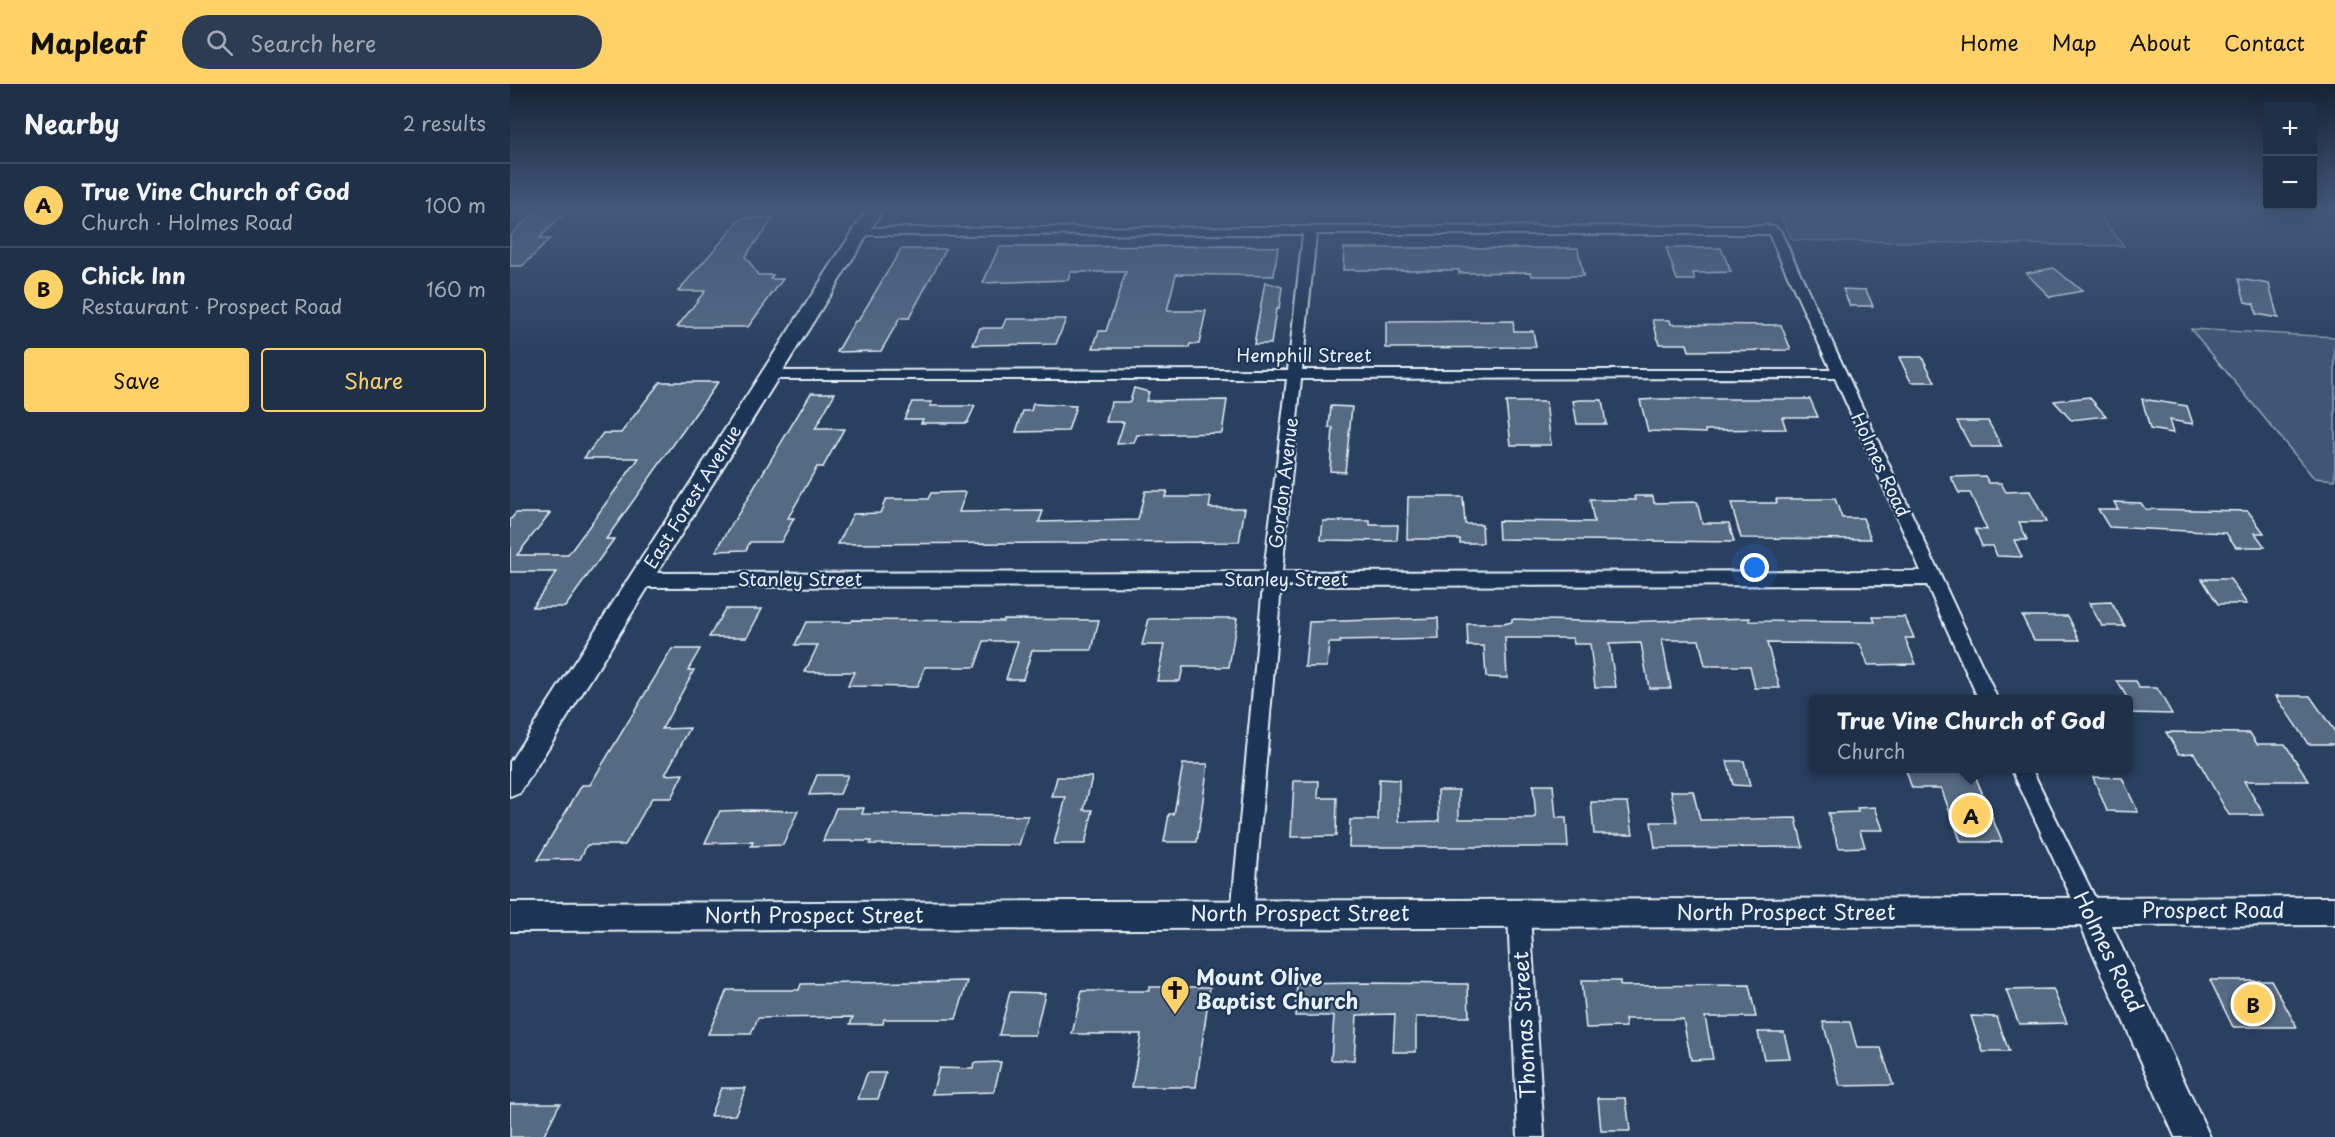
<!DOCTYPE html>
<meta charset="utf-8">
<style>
body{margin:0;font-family:"Playpen Sans",sans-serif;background:#2c3c53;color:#f1f3f6}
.controls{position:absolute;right:18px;top:18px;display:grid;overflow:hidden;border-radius:6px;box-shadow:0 6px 24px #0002}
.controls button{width:54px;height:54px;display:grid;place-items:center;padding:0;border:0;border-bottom:2px solid #3c4b61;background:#1f3049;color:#f1f3f6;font:30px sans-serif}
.you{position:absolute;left:1245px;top:484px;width:21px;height:21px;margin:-15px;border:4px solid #fff;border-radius:50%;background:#1a73e8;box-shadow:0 0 0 9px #1a73e833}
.badge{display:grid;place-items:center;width:39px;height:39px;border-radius:50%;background:#ffd166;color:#111;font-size:20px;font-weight:700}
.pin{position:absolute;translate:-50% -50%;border:3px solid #fff;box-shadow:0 2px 6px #0006}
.popup{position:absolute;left:1299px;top:611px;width:324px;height:78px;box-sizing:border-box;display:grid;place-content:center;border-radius:6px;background:#1f3049;filter:drop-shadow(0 2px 4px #0005);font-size:20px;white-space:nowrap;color:#a1a9b4}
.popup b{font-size:22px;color:#f1f3f6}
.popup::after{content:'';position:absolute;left:50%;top:100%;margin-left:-12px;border:12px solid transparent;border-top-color:#1f3049}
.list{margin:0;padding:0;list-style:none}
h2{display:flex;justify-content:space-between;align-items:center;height:78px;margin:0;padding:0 24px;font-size:26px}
h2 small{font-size:20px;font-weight:400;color:#a1a9b4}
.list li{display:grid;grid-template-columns:39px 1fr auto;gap:18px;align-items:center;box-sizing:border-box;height:84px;padding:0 24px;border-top:2px solid #3c4b61}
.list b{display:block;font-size:22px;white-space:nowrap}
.list p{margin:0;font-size:20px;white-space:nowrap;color:#a1a9b4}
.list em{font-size:20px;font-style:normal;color:#a1a9b4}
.actions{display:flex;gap:12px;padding:18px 24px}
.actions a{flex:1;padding:14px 0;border:2px solid #ffd166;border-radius:6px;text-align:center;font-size:21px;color:#ffd166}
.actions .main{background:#ffd166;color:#111}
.icon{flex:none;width:33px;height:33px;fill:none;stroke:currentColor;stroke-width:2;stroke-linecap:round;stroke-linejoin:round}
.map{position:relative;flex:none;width:1825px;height:1053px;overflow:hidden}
header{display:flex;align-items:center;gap:36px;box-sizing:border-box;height:84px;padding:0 30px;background:#ffd166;color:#111}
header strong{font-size:28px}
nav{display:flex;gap:33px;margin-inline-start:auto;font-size:21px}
.search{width:420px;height:54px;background:#2c3c53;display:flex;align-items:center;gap:15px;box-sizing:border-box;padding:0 21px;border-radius:33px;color:#a1a9b4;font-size:22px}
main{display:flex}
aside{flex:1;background:#1f3049}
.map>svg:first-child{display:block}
.green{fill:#415774;stroke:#94a4b6;stroke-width:1.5}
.building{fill:#556a83;stroke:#e8f1f8;stroke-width:1.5}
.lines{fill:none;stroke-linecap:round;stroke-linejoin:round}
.minor-casing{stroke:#e8f1f8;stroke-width:4}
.secondary-casing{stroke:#e8f1f8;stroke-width:4}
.minor{fill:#1d3557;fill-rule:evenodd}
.secondary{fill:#1d3557;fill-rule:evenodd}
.labels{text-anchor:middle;stroke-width:4.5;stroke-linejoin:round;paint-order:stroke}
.street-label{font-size:18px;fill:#e8f1f8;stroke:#1d3557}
.near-street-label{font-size:21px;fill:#e8f1f8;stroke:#1d3557}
.near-poi-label{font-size:21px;font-weight:bold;fill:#e8f1f8;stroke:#1d3557;text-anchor:start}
</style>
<header>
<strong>Mapleaf</strong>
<div class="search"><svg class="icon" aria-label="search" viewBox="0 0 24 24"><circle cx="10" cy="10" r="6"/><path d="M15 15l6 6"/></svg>Search here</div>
<nav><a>Home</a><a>Map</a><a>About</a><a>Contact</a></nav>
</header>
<main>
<aside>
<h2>Nearby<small>2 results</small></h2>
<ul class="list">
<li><span class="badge">A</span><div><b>True Vine Church of God</b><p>Church · Holmes Road</p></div><em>100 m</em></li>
<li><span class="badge">B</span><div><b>Chick Inn</b><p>Restaurant · Prospect Road</p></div><em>160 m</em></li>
</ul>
<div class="actions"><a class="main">Save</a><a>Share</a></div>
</aside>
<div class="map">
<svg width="1825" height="1053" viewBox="0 0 1825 1053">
<rect width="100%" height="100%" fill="#294061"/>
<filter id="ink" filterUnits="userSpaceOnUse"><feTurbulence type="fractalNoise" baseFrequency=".0167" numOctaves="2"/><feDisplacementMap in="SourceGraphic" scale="12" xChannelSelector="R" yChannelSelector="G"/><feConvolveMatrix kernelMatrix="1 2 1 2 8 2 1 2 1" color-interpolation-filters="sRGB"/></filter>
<g filter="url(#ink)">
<!-- green -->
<g class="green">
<polygon points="1268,124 1583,124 1614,162 1282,156"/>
<polygon points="1681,245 1825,253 1825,396 1804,394"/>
</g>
<!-- building -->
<g class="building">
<polygon points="26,127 57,127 28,155 40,155 13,182 0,182 0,151"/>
<polygon points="232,134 264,134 235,172 248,191 263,191 260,195 273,195 238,243 167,243 195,207 168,207"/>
<polygon points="489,163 717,162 768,163 764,192 666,190 657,227 696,227 689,260 680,260 679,264 583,264 589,247 596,247 616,188 561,188 558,196 473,199"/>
<polygon points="834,164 1068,164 1073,192 1022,192 1021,188 949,189 949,186 833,186"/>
<polygon points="1156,164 1211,164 1221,188 1183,189 1185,196 1167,196"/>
<polygon points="391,165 436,165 399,234 390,234 371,267 327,268 345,237 348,237"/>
<polygon points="1544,184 1572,207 1540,213 1516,189"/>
<polygon points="1729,195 1759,200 1768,234 1746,230 1744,220 1735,218"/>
<polygon points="755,198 772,203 769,225 766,225 761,260 744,260"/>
<polygon points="1333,205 1356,206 1363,222 1340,222"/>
<polygon points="496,235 556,235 546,260 463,261 470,244 492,244"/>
<polygon points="1143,236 1160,236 1161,240 1271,241 1281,266 1179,267 1177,260 1149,260"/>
<polygon points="1003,237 1004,247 1023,247 1026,263 876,264 876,238"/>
<polygon points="1389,273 1412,273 1425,298 1401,298"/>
<polygon points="150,298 208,298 96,455 104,455 55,523 22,523 47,488 0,488 0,436 6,429 40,429 7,471 58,471 129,374 74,374 93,349 111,349"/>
<polygon points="624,304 639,308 636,317 717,316 712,349 627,351 624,359 607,360 614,338 596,338 601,318 620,318"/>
<polygon points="301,309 325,309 305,345 334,345 313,383 307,383 278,434 284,434 271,458 240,458 236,466 206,467"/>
<polygon points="1579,313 1596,332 1561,336 1544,317"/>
<polygon points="1149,315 1300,315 1308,333 1272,333 1276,345 1195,346 1196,349 1138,347 1130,316"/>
<polygon points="1632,315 1677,322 1683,340 1659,336 1663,349 1640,345"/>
<polygon points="1070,316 1092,316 1096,340 1067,340 1063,317"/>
<polygon points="402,318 422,318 420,322 465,322 457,339 411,339 413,335 394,335"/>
<polygon points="996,318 1036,318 1041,361 1001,361"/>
<polygon points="523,320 566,322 558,347 506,348 513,327 521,327"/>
<polygon points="821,322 842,323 835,388 820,387 823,344 819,344"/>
<polygon points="1447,337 1478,337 1492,363 1461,363"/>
<polygon points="1475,392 1479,399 1491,399 1496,408 1520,407 1536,438 1509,438 1517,456 1504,456 1512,473 1487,472 1483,462 1472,462 1465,445 1477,446 1460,409 1449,409 1441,393"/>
<polygon points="635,407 657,407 655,413 701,413 699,424 735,424 729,458 328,460 343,430 370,429 376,415 418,415 421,409 456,408 449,428 533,427 529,438 628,436"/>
<polygon points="1125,412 1143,412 1144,419 1187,418 1192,439 1219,439 1224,458 989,455 988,437 1084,438 1080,416 1126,416"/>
<polygon points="898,413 953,413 955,440 972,440 973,459 950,459 950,455 897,455"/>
<polygon points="1266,415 1325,415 1332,434 1353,434 1361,455 1231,454 1221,419 1267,419"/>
<polygon points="1604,418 1631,419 1635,425 1738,427 1754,449 1745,449 1755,463 1726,463 1716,449 1599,443 1588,425 1608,425"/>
<polygon points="813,437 860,437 860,441 888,441 887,457 811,456"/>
<polygon points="1692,495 1720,495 1737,520 1708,520"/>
<polygon points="1601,518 1615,542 1592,542 1579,519"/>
<polygon points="215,525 252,525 237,553 199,553"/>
<polygon points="1512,532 1558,532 1570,556 1524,556"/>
<polygon points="1363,533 1395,533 1404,554 1395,554 1406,580 1358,581 1350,560 1257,559 1270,604 1245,604 1240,582 1195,582 1189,556 1152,556 1161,604 1139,604 1131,559 1099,560 1106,603 1085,603 1080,560 1064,560 1063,554 995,554 997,594 976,593 974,562 958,562 957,540 993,540 1002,538 1002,535 1110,538 1240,534 1240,537 1365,538"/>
<polygon points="685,534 727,534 719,583 673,583 670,597 647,597 654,561 632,561 639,535"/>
<polygon points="928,534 929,555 830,557 830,559 819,559 817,583 795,583 799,538"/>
<polygon points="493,535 589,536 582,566 522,566 513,595 496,595 508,557 474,557 465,583 415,583 407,603 338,602 344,588 295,588 308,561 285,561 296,538 340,538 342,536 493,537"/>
<polygon points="162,565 190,565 178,586 184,586 152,645 180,644 155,691 173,690 161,714 142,714 115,761 77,761 70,775 27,776 72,701 80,701"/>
<polygon points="1607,597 1626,597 1629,604 1647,604 1662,630 1618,629 1618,615"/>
<polygon points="1766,612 1800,612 1825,648 1825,660 1798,660"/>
<polygon points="1656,648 1740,649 1747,660 1775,660 1799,697 1734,697 1754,731 1719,731 1684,669 1669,670"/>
<polygon points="1217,677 1234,677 1240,702 1223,701"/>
<polygon points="673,680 698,680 687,758 654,758 659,730 664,730"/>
<polygon points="1395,684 1462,684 1492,758 1451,758 1431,704 1402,704"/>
<polygon points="307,691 338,691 330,710 299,711"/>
<polygon points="547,693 582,693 574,726 583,726 575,760 544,760 556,713 542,713"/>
<polygon points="1583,693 1612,694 1628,728 1597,727"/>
<polygon points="869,695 889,696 889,738 929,737 928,706 949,706 949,735 1023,735 1026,734 1023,701 1043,701 1046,734 1056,734 1058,763 839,763 840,736 868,736"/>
<polygon points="784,697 809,697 808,714 827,714 826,752 781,753"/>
<polygon points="1161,707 1183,707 1190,736 1286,734 1293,763 1145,764 1141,738 1167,738"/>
<polygon points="1081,718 1118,718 1123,750 1084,750"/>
<polygon points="1365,723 1373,746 1350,746 1355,763 1329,764 1318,729 1348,728 1347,724"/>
<polygon points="326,724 354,724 352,730 518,732 509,761 360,760 361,757 313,757"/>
<polygon points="210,727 239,726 288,727 273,761 241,762 243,758 195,759"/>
<polygon points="1700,896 1761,896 1787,943 1723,943"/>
<polygon points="458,897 446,935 374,935 373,940 340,940 343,933 248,934 241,950 198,950 217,906 289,906 291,900"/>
<polygon points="1071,897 1110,897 1110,902 1239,901 1246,933 1195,933 1203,975 1181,976 1173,935 1115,935 1116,943 1076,944"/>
<polygon points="851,899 958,900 959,933 906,933 906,968 883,968 885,930 847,931 844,976 821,976 824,932 785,932 787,900"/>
<polygon points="639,903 700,903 686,1003 622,1003 631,950 562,950 572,907 639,907"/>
<polygon points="1543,905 1557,939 1509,940 1496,906"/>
<polygon points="500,908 535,909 525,951 489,951"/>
<polygon points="1461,932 1487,933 1499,968 1473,968"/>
<polygon points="1313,938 1340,938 1347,964 1371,964 1383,1001 1330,1002"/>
<polygon points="1248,948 1274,948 1280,974 1254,975"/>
<polygon points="491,978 484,1008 422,1010 429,984 463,985 464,979"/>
<polygon points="357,989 376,989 368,1015 348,1015"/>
<polygon points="211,1004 236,1004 225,1031 200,1032"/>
<polygon points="1088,1014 1116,1014 1120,1047 1091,1047"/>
<polygon points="0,1019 50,1019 33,1053 0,1053"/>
</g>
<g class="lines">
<!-- minor casing -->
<g class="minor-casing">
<g id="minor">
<path d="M1264,142l6,4 218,470h-19l-52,-115 -646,1 -28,328 -3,8 -8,3 -8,-3 -3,-8 32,-328 -623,1 -6,-2 -3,-5 3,-5 6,-2 624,-1 23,-193h-517l-7,-4 7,-4 518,-1 15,-136 -442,1 -6,-4 2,-3zM806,150h453l62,136h-529zM1325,294l86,193 -639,1 19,-193z"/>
<polygon points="1501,684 1521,684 1588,820 1591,828 1588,836 1580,839 1572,836"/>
<polygon points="1009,819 1017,822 1020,830 1034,1053 1008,1053 998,830 1001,822"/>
</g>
</g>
<!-- secondary casing -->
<g class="secondary-casing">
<g id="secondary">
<polygon points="358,124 374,124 10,709 0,713 0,678"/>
<polygon points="1825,813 1825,841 1602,842 1700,1053 1665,1053 1571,842 0,847 0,819"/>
</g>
</g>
<!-- minor -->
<use href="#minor" class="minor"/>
<!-- secondary -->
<use href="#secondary" class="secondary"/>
</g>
</g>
<!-- sky -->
<linearGradient id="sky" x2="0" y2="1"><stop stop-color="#172335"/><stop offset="0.46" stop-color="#43597b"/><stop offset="1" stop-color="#43597b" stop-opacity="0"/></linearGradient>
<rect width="1825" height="272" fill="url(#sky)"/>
<!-- icons -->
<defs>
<g id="church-pin" transform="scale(1.5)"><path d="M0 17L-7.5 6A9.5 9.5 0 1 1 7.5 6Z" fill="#ffd166" stroke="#1d3557"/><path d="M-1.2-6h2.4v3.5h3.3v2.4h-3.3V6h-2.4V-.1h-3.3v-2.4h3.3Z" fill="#111"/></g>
</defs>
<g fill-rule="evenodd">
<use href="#church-pin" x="665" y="906"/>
</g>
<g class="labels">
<!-- street labels -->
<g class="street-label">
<text x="794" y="278">Hemphill Street</text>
<text transform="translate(1370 381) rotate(65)" y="6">Holmes Road</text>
<text transform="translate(774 399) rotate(-83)" y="6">Gordon Avenue</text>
<text transform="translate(183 413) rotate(-58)" y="6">East Forest Avenue</text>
<text x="290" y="502">Stanley Street</text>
<text x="776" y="502">Stanley Street</text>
</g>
<!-- near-street labels -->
<g class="near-street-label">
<text x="1703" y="834">Prospect Road</text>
<text x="1276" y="836">North Prospect Street</text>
<text x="790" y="837">North Prospect Street</text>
<text x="304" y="839">North Prospect Street</text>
<text transform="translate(1598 868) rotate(64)" y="7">Holmes Road</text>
<text transform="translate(1015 941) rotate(-93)" y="7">Thomas Street</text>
</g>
<!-- near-poi labels -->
<g class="near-poi-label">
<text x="686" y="901">Mount Olive<tspan x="686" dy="24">Baptist Church</tspan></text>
</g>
</g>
</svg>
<div class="controls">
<button>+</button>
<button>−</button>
</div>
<div class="you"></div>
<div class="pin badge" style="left:1461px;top:731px">A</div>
<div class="popup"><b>True Vine Church of God</b>Church</div>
<div class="pin badge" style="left:1743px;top:920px">B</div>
</div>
</main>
